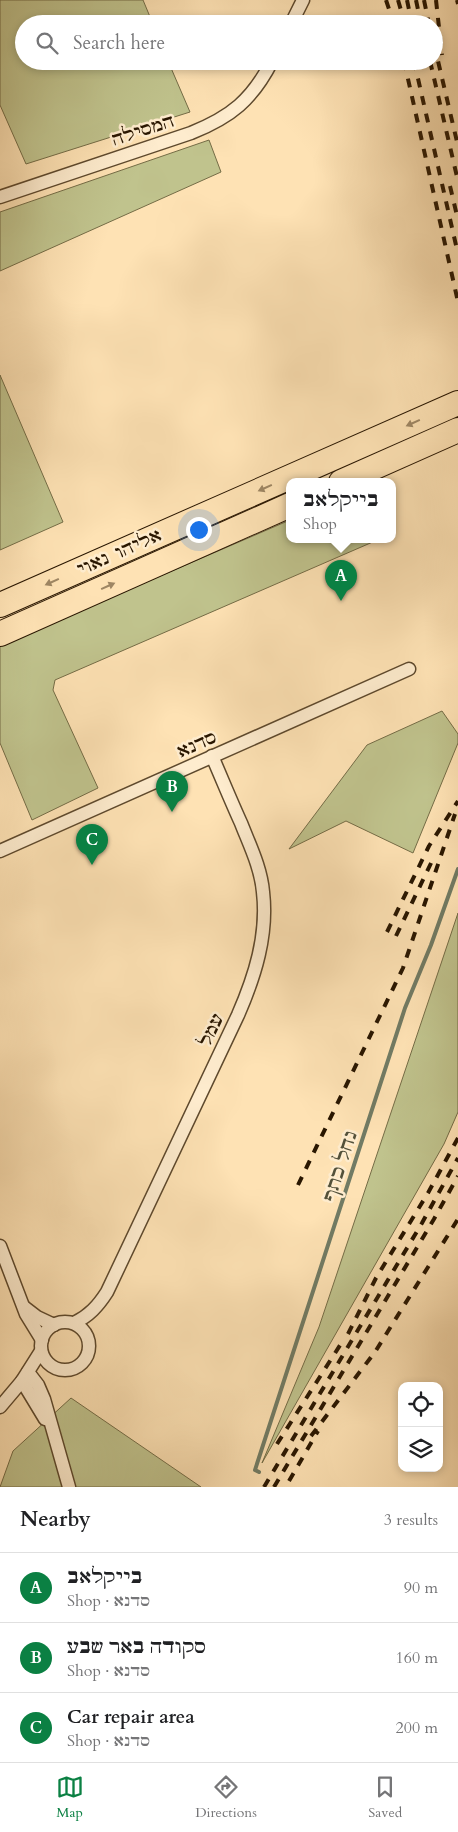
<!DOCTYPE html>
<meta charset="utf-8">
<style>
body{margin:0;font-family:Cardo,"Frank Ruhl Libre",serif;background:#f2f2f2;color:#202124}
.controls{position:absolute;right:15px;bottom:15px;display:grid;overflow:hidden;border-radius:10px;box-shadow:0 2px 8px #0003}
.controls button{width:45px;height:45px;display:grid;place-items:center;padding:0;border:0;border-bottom:1px solid #e0e0e0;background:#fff;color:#202124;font:25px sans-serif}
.you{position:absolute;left:198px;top:529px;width:18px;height:18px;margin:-12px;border:4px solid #fff;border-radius:50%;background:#1a73e8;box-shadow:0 0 0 8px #1a73e833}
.badge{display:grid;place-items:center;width:32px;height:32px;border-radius:50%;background:#0b8043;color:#fff;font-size:16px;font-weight:700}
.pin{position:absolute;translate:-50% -41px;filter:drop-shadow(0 1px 2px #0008)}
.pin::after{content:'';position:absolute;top:26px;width:18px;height:15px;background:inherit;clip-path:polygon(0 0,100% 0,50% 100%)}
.popup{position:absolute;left:286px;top:478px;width:110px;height:65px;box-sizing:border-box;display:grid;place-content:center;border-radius:10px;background:#fff;filter:drop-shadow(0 1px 4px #0005);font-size:16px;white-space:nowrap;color:#757577}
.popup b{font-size:19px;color:#202124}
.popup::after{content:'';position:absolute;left:50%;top:100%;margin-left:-10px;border:10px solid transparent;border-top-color:#fff}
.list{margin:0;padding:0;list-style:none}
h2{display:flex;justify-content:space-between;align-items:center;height:65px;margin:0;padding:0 20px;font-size:21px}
h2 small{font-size:16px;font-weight:400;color:#757577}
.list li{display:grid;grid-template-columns:32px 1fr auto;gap:15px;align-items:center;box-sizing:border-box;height:70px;padding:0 20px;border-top:1px solid #e0e0e0}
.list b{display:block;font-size:19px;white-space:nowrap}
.list p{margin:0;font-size:16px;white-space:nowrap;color:#757577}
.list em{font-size:16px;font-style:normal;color:#757577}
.icon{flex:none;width:28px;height:28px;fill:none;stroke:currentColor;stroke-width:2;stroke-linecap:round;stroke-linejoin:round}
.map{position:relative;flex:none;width:458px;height:1487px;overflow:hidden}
.search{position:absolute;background:#fff;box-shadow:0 2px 8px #0003;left:15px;right:15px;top:15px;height:55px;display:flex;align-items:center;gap:12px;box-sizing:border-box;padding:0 18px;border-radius:28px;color:#757577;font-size:19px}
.sheet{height:275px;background:#fff}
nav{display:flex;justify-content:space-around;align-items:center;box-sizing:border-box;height:70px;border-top:1px solid #e0e0e0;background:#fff;font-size:14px;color:#757577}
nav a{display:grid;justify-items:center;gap:2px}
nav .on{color:#0b8043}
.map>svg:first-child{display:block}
.green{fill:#c0c38d;stroke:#746c46}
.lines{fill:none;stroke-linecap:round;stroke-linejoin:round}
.stream{stroke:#717b64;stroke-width:4}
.street-casing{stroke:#5e492d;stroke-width:15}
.highway-casing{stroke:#291600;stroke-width:26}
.street{stroke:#feecce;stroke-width:12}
.highway{stroke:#fee2b4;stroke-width:24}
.rail{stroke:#291600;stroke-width:4;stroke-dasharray:9 9;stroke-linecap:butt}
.oneway{fill:#9e8663}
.labels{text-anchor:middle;stroke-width:5;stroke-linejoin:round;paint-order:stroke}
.street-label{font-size:18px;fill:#291600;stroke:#feecce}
.water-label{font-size:19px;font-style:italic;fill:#53513a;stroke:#feecce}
</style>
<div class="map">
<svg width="458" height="1487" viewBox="0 0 458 1487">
<rect width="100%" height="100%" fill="#fee2b4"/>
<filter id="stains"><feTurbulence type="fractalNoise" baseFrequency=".004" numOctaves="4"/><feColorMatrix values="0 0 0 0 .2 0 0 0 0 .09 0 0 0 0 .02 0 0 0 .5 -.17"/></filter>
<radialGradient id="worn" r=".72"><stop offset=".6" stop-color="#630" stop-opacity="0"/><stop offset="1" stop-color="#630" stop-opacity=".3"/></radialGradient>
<!-- green -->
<g class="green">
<polygon points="0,0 143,0 153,24 24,24 24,61 168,61 190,112 26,164 0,105"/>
<polygon points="209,140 221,172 0,271 0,212"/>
<polygon points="0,375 63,522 0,550"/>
<polygon points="290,520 290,540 375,540 375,541 55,680 53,690 98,788 32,820 0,743 0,645"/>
<polygon points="442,711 458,734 458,743 413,853 346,821 289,849 367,745"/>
<polygon points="458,913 458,1112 444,1144 262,1463 319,1327"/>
<polygon points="71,1398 201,1487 0,1487 13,1451"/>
</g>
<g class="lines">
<!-- stream -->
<polyline class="stream" points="259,1472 255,1470 405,1008 431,945 458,869"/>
<!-- street casing -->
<g class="street-casing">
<g id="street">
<polyline points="291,24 303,0"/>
<path d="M0,197l191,-64c40,-16 61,-33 81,-72"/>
<polyline points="0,851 409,669"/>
<polyline points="0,1246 26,1314 42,1340"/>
<polyline points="24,1307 37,1317 54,1325"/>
<circle cx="65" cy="1346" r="24"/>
<path d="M74,1323c15,-7 24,-17 33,-31l131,-277c17,-39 30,-80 25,-123 -2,-24 -13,-46 -22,-69 -10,-22 -19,-44 -29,-67"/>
<polyline points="28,1372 38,1385 44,1399 69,1487"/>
<polyline points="22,1381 45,1419"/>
<polyline points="0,1407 22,1381 41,1351"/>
</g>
</g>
<!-- highway casing -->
<g class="highway-casing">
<g id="highway">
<polyline points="341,482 458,430"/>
<polyline points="0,605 458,403"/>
<polyline points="0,634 290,505"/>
</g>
</g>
<!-- street -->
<use href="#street" class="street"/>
<!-- highway -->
<use href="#highway" class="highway"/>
<!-- rail -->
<g class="rail">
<polyline points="386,0 394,24"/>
<polyline points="398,0 405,24"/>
<polyline points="407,0 412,24"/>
<polyline points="416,0 421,24"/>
<polyline points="424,0 429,24"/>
<polyline points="436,0 442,55"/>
<polyline points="457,0 458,4"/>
<polyline points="434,44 458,146"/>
<polyline points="404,61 458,302"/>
<polyline points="414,61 458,254"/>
<polyline points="430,61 458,181"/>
<polyline points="450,186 458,220"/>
<polyline points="387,932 429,846 458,801"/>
<polyline points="396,936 433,859"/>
<polyline points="298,1185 403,968 455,814"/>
<polyline points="348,1334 376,1278 428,1193 458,1138"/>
<polyline points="311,1436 375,1352 458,1219"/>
<polyline points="277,1444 344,1339"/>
<polyline points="289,1481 318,1431"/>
<polyline points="264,1487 422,1223 458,1158"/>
<polyline points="274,1487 434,1219 458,1176"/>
</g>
</g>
<!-- one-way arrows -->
<defs><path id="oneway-solid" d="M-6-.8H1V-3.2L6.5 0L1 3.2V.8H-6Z" transform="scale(1.25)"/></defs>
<g class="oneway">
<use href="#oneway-solid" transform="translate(413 423) rotate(156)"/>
<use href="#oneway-solid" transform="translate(265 488) rotate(156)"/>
<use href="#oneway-solid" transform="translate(52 582) rotate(156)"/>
<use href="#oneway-solid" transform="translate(108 586) rotate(-24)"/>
</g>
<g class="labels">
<!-- street labels -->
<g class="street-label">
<text transform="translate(143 130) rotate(-18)" y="6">המסילה</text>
<text transform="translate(119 552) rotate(-24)" y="6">אליהו נאוי</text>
<text transform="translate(197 744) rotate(-24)" y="6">סדנא</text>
<text transform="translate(211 1030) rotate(-64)" y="6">עמל</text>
</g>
<!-- water labels -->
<g class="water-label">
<text transform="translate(339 1166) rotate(-72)" y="7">נחל כתף</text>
</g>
</g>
<rect width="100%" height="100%" filter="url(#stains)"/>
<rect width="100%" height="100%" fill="url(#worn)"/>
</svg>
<div class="controls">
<button><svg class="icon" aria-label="locate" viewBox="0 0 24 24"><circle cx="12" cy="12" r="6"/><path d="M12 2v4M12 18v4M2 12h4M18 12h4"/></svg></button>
<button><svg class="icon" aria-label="layers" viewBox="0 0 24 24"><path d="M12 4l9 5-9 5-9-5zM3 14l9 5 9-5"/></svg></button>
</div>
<div class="you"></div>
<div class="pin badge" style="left:341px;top:601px">A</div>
<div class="popup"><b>בייקלאב</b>Shop</div>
<div class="pin badge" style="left:172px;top:812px">B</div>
<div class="pin badge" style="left:92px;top:865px">C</div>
<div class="search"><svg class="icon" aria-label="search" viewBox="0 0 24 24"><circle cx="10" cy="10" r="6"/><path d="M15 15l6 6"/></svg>Search here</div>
</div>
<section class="sheet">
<h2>Nearby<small>3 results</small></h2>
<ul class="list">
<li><span class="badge">A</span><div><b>בייקלאב</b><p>Shop · סדנא</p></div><em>90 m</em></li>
<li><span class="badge">B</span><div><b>סקודה באר שבע</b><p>Shop · סדנא</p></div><em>160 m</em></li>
<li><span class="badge">C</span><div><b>Car repair area</b><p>Shop · סדנא</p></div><em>200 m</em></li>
</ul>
</section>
<nav>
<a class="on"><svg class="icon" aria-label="map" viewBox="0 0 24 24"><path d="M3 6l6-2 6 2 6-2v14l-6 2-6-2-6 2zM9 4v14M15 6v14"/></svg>Map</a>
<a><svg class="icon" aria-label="directions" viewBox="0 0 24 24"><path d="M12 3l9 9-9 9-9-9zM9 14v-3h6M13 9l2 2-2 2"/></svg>Directions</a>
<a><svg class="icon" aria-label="saved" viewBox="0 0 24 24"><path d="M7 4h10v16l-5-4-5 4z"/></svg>Saved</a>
</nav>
